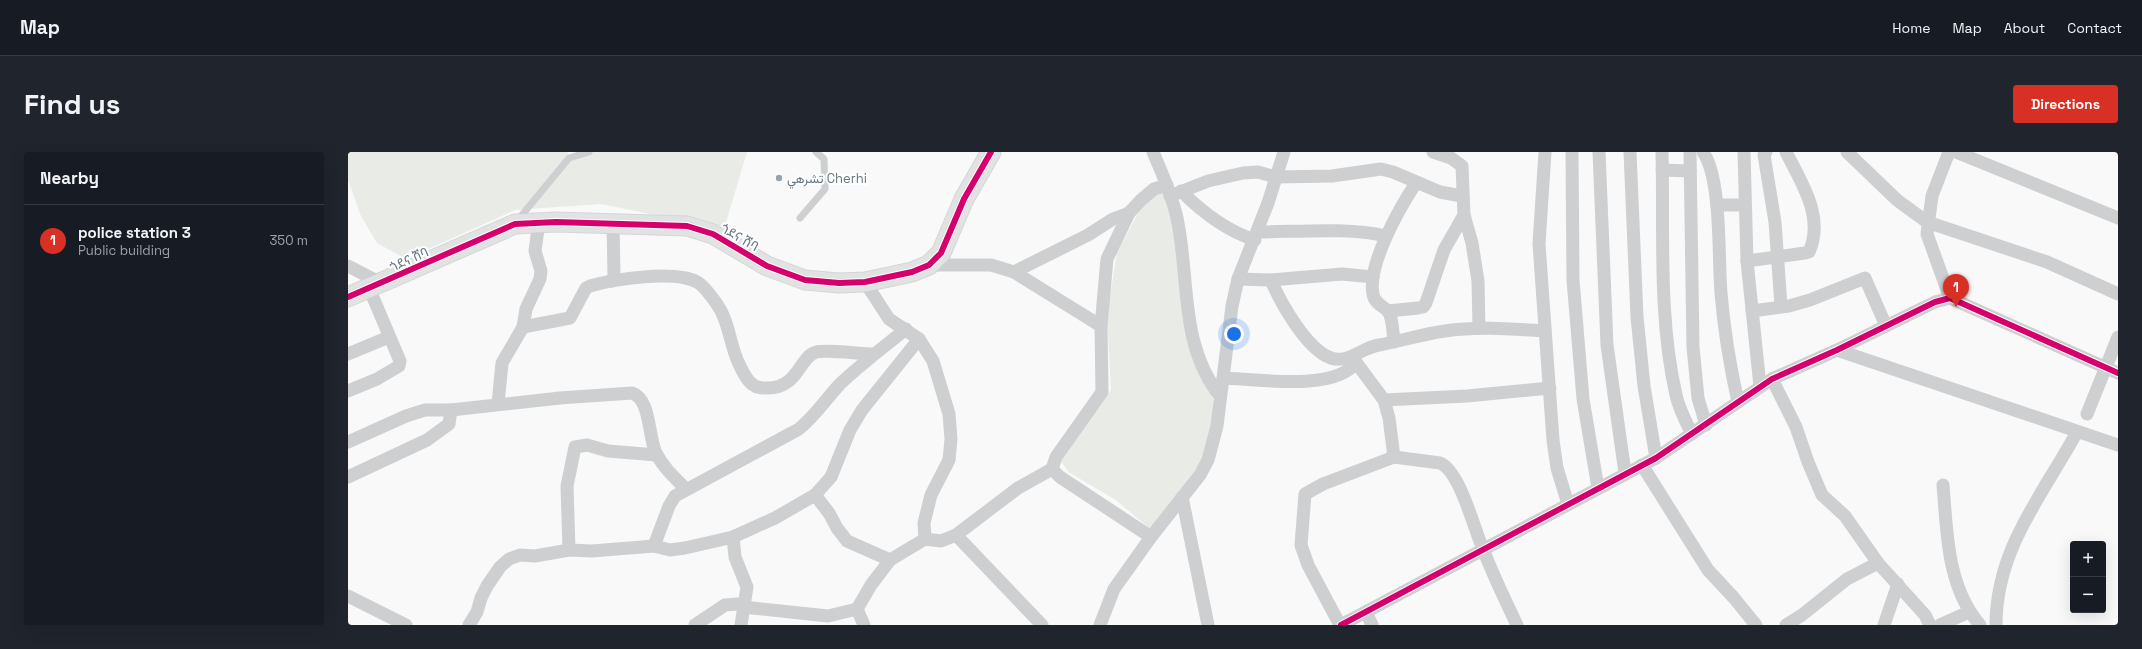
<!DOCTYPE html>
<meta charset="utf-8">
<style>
body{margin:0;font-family:"Space Grotesk",Vazirmatn,"Noto Sans Ethiopic",sans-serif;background:#20242c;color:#f1f3f6}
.controls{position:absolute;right:12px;bottom:12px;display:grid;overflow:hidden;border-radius:4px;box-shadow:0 4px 16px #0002}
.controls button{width:36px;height:36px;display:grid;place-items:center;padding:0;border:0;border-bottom:1px solid #363941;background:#171b24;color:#f1f3f6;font:20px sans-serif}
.you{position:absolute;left:886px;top:182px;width:14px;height:14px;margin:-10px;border:3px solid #fff;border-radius:50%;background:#1a73e8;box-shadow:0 0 0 6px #1a73e833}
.badge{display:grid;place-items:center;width:26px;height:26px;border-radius:50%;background:#d93025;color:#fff;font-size:13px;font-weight:700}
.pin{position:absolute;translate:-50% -33px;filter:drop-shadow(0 1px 2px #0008)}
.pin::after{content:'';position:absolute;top:21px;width:14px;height:12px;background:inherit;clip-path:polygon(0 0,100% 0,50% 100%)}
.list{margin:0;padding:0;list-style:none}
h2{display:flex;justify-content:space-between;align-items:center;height:52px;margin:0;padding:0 16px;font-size:17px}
h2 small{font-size:13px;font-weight:400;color:#9ea1a6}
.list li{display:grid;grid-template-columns:26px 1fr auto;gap:12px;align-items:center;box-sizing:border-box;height:72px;padding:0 16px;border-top:1px solid #363941}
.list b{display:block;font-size:15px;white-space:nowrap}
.list p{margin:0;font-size:13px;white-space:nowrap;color:#9ea1a6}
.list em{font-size:13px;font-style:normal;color:#9ea1a6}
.map{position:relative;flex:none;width:1770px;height:473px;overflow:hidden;border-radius:4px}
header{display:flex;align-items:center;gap:24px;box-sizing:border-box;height:56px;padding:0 20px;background:#171b24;border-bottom:1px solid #363941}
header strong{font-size:19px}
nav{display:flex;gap:22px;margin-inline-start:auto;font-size:14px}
.intro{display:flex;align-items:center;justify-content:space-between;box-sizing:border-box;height:96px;padding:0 24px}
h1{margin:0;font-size:28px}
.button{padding:10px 18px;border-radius:4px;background:#d93025;color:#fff;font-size:14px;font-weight:700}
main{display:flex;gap:24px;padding:0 24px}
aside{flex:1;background:#171b24;border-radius:4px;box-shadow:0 4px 16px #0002}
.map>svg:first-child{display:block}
.green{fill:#e8ebe6}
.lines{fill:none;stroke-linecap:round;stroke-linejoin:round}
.secondary-casing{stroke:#d5d6d7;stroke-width:21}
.lane{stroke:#cecfd0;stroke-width:7}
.street{stroke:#cecfd0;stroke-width:13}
.secondary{stroke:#e1e2e2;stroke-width:19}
.cycleway-casing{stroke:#fff;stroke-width:8}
.cycleway{stroke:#d6006c;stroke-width:6}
.poi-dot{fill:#99a4ac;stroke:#fff;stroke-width:1.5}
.labels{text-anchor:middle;stroke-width:4;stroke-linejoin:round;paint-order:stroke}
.poi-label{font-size:13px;fill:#657683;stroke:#fff;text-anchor:start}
.street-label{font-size:13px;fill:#657683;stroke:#fff}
</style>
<header>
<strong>Map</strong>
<nav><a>Home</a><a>Map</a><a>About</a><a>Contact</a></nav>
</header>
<div class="intro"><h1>Find us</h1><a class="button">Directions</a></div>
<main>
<aside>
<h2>Nearby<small></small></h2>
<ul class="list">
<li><span class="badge">1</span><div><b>police station 3</b><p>Public building</p></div><em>350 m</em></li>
</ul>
</aside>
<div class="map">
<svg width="1770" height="473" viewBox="0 0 1770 473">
<rect width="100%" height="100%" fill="#f9f9f9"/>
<!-- green -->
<g class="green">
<polygon points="0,0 220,0 221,5 241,0 399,0 376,77 253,52 167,58 58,107 29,91 13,64 0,28"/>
<polygon points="820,38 842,172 870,264 857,314 802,377 768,348 722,321 713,310 718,301 763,238 759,163 769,101 789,63 803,46 813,40"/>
</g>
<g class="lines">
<!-- secondary casing -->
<g class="secondary-casing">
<polyline id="secondary" points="0,145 167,72 208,70 339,74 365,82 419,114 457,128 491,131 517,130 564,120 581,113 593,101 616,47 643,0"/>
</g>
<!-- lane -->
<g class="lane">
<polyline points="452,66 477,37 476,7 468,0"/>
<polyline points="169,69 221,6 241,0"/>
</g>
<!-- street -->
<g class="street">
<path d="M805,0c9,21 19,43 24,66 13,61 2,126 43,178"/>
<polyline points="1085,0 1103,6 1114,14 1116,63 1124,91 1130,129 1131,176"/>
<polyline points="1197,0 1191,92 1205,288 1209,316 1220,352"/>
<polyline points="1224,0 1225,128 1235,247 1250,336"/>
<polyline points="1251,0 1259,193 1277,321"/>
<polyline points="1282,0 1289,165 1296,234 1308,306"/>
<path d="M1314,0c2,80 -4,164 14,243 3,14 10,27 16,39"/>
<polyline points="1342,0 1345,195 1350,246 1358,273"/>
<path d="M1355,0c19,27 15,106 18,141 3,37 9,73 17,109"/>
<polyline points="1396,0 1399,109 1412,234"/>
<polyline points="1418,0 1416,3 1427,70 1433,154"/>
<polyline points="1499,0 1549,48 1579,70 1699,110 1770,142"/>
<polyline points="1601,0 1584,44 1579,82 1602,146"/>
<polyline points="1608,0 1770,66"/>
<polyline points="1314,18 1342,19"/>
<path d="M833,39c21,21 46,40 74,49"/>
<polyline points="822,44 860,29 895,21 910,20 928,25 984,24 1033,17 1045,20 1092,40 1114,44"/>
<polyline points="1369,53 1396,53"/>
<path d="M910,80c38,0 91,-5 127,4"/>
<path d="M1399,109l58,-8 4,-1c16,-35 -8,-70 -23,-100"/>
<polyline points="581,113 643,113 666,120 753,174"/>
<polyline points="0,114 33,131"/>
<polyline points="666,120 740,83 765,67 781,61"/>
<polyline points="890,127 923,128 994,122 1025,125"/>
<path d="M923,128c9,22 36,70 60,78 17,6 32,-11 48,-13 22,-4 44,-11 66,-14 33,-5 67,-2 100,0"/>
<polyline points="264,129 266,124 265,70"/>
<polyline points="517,130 541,167 571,187 585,209 601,262 603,287 601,308 583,343 576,371 577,387"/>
<polyline points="1040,159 1070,156 1075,155 1078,151 1096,98 1116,63"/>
<polyline points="1404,159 1441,154 1462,148 1517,126 1538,174"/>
<path d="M175,175l47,-9 16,-30 4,-2c24,-7 85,-16 107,-4 7,3 22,24 25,31 8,16 9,35 17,51 4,8 8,18 16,22 3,2 8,2 12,2 32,0 32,-31 49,-36 12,-3 43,2 57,2"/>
<path d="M1046,190c-1,-8 -1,-19 -4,-27 -3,-9 -15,-9 -17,-21 -6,-29 27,-87 43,-111"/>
<polyline points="1489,198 1770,293"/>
<polyline points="0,202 41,185"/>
<polyline points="1004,205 1036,248 1041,266 1046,305"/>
<path d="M875,226c32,1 114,14 133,-16"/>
<polyline points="1424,227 1448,275 1460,310 1474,343 1497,364 1530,411 1577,463 1582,473"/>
<polyline points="0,239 29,227 51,214 52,209 21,136"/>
<polyline points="1036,248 1119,244 1202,236"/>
<polyline points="150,252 154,211 175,175 178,157 192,127 193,119 187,99 191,70"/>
<polyline points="1739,262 1770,185"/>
<path d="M0,290l58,-26 19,-6h26l109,-12 72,-5c19,6 16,44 24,60 7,14 19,25 30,36"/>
<polyline points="1294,313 1360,418 1386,446 1408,473"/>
<polyline points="0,325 79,288 101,272 103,258"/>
<path d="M1595,333c4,48 4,102 37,140"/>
<polyline points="467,343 481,361 489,376 499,389 542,408"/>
<polyline points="834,345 860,473"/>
<polyline points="608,383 694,473"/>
<polyline points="385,385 387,405 399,435 393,473"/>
<polyline points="803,385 712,325 704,317 708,305 754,240 753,174 759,107 781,61 793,48 806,37 819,33"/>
<path d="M306,394l15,-40 6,-10 124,-67c16,-13 27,-30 41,-45 21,-20 44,-37 66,-55"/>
<polyline points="221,398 219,334 227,295 239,293 260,299 309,303"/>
<polyline points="0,444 58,473"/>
<polyline points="509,457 516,473"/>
<polyline points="1018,460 1024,473"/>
<polyline points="121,473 129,460 133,446 139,434 152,415 161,407 172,403 187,404 221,398 244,399 306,394 322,398 337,396 385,385 427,366 467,343 483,325 502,278 514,258 571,187"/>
<polyline points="347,473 377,453 390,452 395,455 480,464 509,457 523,433 542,408 577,387 593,389 608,383 670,336 704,317"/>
<polyline points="752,473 766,437 803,385 852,323 860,308 869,274 884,154 890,127 920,51 936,0"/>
<path d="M992,473l-32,-60 -7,-20 4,-51 18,-10 71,-27 46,6c20,8 34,66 43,86 10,26 22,51 34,76"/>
<polyline points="993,473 1308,306 1424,227 1489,198 1587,150 1602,146 1770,221"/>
<polyline points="1438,473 1454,463 1499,427 1530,411"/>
<polyline points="1536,473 1550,432"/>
<polyline points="1592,473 1621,460"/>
<path d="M1648,473c0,-76 46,-129 81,-193"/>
</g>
<!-- secondary -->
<use href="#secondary" class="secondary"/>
<!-- cycleway casing -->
<g class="cycleway-casing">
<g id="cycleway">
<polyline points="0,145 167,72 208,70 339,74 365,82 419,114 457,128 491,131 517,130 564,120 581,113 593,101 616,47 643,0"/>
<polyline points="993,473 1308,306 1424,227 1489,198 1587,150 1602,146 1770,221"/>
</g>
</g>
<!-- cycleway -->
<use href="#cycleway" class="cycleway"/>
</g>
<!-- markers -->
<circle class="poi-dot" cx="431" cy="26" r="4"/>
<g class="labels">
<!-- poi labels -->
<g class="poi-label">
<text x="439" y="31">تشرهي Cherhi</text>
</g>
<!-- street labels -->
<g class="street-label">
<text transform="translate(392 85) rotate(30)" y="5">ጎደና ሸባ</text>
<text transform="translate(61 107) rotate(-24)" y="5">ጎደና ሸባ</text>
</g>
</g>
</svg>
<div class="controls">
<button>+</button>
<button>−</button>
</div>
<div class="you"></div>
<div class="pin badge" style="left:1608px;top:155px">1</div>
</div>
</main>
